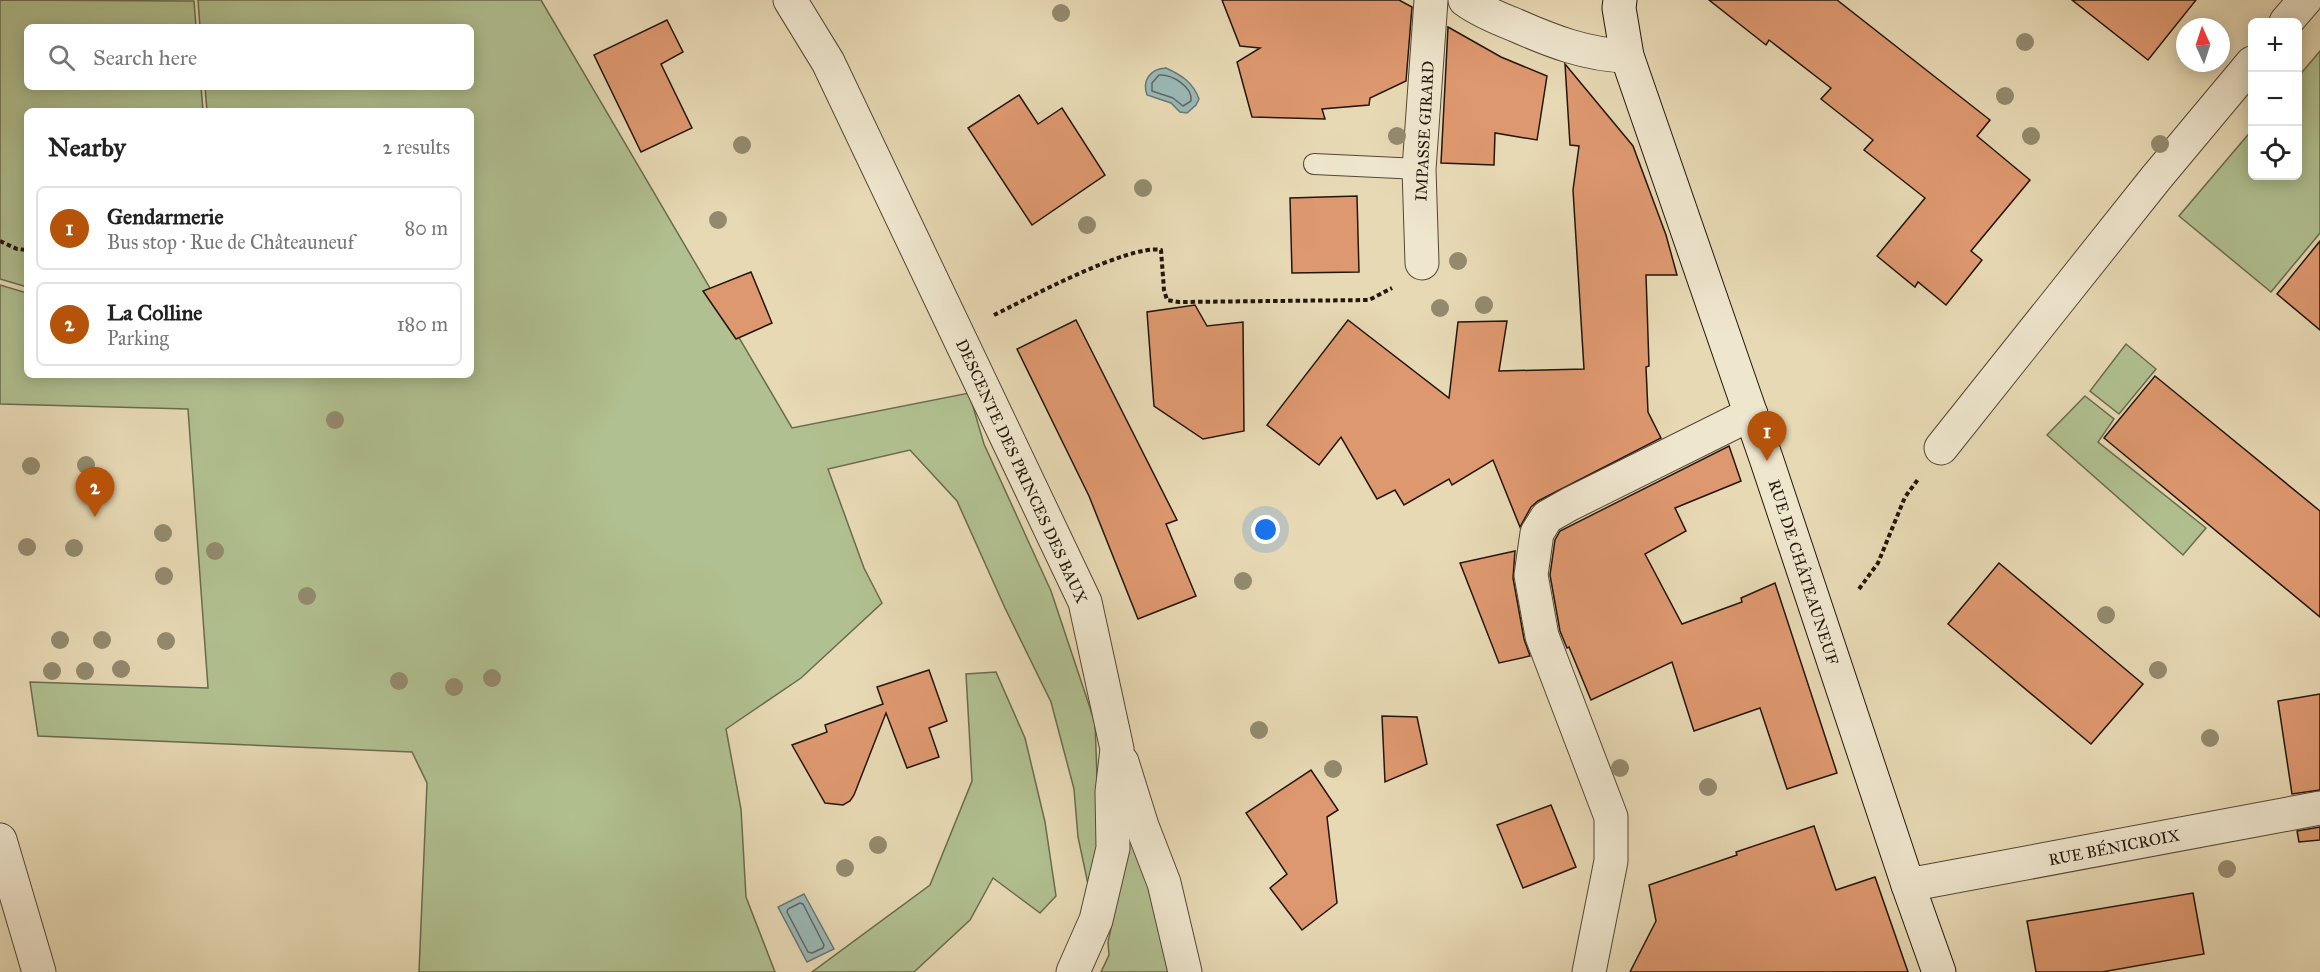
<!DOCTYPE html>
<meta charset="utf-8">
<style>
body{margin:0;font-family:"IM FELL Great Primer",serif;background:#f2f2f2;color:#222}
.controls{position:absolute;right:18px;top:18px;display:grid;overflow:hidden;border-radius:9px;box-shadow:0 3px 15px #0003}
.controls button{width:54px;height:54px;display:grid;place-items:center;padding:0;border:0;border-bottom:2px solid #e0e0e0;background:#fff;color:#222;font:30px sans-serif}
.compass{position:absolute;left:2176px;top:18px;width:54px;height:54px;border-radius:50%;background:#fff;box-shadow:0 3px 15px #0003;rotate:357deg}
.you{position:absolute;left:1266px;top:530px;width:21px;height:21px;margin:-15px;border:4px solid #fff;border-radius:50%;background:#1a73e8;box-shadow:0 0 0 9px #1a73e833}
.badge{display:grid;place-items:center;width:39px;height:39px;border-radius:50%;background:#b45309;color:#fff;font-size:20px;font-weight:700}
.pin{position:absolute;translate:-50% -50px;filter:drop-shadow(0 2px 3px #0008)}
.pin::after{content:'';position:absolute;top:32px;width:21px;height:18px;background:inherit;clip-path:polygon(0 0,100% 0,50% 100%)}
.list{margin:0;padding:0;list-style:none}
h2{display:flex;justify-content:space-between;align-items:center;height:78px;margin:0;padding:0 24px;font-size:26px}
h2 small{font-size:20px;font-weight:400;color:#767676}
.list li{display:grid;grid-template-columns:39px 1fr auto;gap:18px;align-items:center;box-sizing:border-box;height:84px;margin:0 12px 12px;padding:0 12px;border:2px solid #e0e0e0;border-radius:9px}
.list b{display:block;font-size:22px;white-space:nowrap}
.list p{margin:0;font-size:20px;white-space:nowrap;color:#767676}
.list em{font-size:20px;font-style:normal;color:#767676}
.icon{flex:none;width:33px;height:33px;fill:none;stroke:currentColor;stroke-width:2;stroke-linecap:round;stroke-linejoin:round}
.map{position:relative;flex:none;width:2320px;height:972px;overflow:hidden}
.search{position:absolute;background:#fff;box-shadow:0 3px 15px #0003;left:24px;top:24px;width:450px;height:66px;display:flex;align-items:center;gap:15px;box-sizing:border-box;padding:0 21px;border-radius:9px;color:#767676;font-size:22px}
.panel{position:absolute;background:#fff;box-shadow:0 3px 15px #0003;left:24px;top:108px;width:450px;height:270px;border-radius:9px}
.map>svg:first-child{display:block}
.green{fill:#b1c090;stroke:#6a6b4e;stroke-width:1.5}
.water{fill:#9ab8b6;stroke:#6a7772;stroke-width:1.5}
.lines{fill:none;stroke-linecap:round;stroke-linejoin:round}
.shore{stroke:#5e6761;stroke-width:1.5}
.building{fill:#de986f;stroke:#23160c;stroke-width:1.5}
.lane-casing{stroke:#544736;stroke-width:22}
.street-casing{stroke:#544736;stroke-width:35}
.secondary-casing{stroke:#23160c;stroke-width:35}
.path{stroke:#23160c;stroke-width:4;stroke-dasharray:4.5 3;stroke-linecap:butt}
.lane{stroke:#efe6ce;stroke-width:20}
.street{stroke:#efe6ce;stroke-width:33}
.secondary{stroke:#efe6ce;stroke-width:33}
.tree{fill:#938a6e}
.labels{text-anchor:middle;stroke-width:6;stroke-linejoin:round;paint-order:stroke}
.street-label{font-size:16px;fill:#23160c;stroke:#efe6ce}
</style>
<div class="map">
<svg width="2320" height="972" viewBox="0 0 2320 972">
<rect width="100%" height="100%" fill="#e7d9b4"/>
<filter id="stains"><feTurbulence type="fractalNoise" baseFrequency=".00333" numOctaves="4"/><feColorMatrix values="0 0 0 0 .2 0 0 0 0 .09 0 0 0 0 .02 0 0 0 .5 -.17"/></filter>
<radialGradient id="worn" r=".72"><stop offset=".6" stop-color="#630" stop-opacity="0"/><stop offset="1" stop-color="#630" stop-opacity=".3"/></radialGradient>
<!-- green -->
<g class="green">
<polygon points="0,0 194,1 196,27 27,27 27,87 201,87 203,111 27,111 27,287 0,279"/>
<polygon points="198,0 541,0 792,428 969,393 984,444 1051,591 1095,723 1099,830 1095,860 1088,884 1078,837 1074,789 1051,702 1005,608 957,501 910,450 828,469 864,568 882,603 801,678 726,729 741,809 746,897 775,972 419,972 427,783 412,752 38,736 30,682 208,688 188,409 0,404 0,285 27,293 27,375 471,375 471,111 207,111 205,87 471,87 471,27 200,27"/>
<polygon points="2320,51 2320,233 2271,292 2179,216 2252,130 2252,176 2298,176 2298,77"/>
<polygon points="2126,344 2156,369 2119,414 2090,391"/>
<polygon points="2085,396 2114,419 2098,442 2206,528 2183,555 2047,435"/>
<polygon points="996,672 1025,738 1045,822 1056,896 1040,913 993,878 970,920 914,972 812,972 930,885 972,781 966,674"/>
<polygon points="1124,843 1139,843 1173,972 1101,972 1109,955 1108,942 1114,914"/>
</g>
<!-- water -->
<g class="water">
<path d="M1166,68c15,7 27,14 33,31l-3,6 -9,8 -7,-1 -9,-9 -24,-8c-5,-15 3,-26 19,-27z"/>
<polygon points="804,894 834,949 807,962 778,907"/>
</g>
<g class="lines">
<!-- shore -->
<g class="shore">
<path d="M1159,75c13,-1 34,12 32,26l-8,5 -10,-8 -21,-7v-8z"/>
<polygon points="800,903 803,904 824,945 823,948 812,953 808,952 787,912 788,909"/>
</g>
</g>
<!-- building -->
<g class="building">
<polygon points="1222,0 1399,0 1412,7 1406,81 1370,98 1369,105 1322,109 1325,119 1252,117 1237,62 1260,48 1240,46"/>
<polygon points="1709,0 1837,0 1990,120 1977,136 2030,180 1971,251 1982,260 1946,305 1918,282 1915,287 1877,256 1925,198 1864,150 1873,140 1821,99 1831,88 1769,40 1766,45"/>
<polygon points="2072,0 2196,0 2148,60"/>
<polygon points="667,20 683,52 661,64 692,128 641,152 594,55"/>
<polygon points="1448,27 1501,57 1547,76 1537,140 1495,133 1494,165 1441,163"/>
<polygon points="1565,64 1633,146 1666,235 1677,275 1646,275 1649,366 1646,367 1648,412 1661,438 1538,501 1531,507 1520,527 1493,460 1452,485 1449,479 1404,505 1395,490 1377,499 1341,437 1319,465 1267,425 1348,320 1449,398 1458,322 1507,321 1499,371 1584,369 1573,190 1579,146 1570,145"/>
<polygon points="1019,95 1038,124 1062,108 1105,175 1032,225 968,128"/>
<polygon points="1357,196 1359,272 1292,273 1290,198"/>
<polygon points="2320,241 2320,330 2277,294"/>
<polygon points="751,272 772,323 736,339 703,291"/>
<polygon points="1195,305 1207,326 1243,322 1244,431 1203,439 1154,406 1147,312"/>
<polygon points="1076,320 1177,520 1166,524 1196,596 1138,619 1089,496 1017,349"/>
<polygon points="2155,376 2320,511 2320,617 2104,438"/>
<polygon points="1729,446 1741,481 1675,508 1686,531 1645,554 1682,624 1742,602 1741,598 1775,583 1837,773 1787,789 1760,708 1694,731 1672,662 1591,700 1569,647 1567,648 1560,631 1550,575 1555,540 1560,531"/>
<polygon points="1515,551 1513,578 1524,639 1530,656 1499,663 1460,563"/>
<polygon points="1999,563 2143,684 2091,744 1948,624"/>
<polygon points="929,670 947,721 929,728 939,757 907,768 886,713 854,795 850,801 843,805 825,803 792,745 827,732 825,725 883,704 877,687"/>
<polygon points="2320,694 2320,790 2292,794 2278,701"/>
<polygon points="1382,716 1417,717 1427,764 1385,782"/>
<polygon points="1311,770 1338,810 1327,817 1337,903 1302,930 1270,888 1287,874 1246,813"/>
<polygon points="1551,805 1576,867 1523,888 1497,825"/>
<polygon points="1814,826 1836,890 1875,877 1908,972 1630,972 1656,921 1649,885 1737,855 1736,852"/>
<polygon points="2320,827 2320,840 2299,842 2297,831"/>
<polygon points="2193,893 2204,954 2102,972 2036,972 2027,921"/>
</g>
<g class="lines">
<!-- lane casing -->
<g class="lane-casing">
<polyline id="lane" points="1314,164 1419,169"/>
</g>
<!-- street casing -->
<g class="street-casing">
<g id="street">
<polyline points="790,0 828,62 1085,602 1117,749 1112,792 1113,848 1096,920 1073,972"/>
<path d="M1465,0c15,11 32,18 50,25 36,16 72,30 112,31"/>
<polyline points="2286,22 2305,0"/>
<polyline points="1422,263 1419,169 1431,0"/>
<polyline points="1941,448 2156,178 2252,63"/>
<polyline points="1122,762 1142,826 1164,883 1185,972"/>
<polyline points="0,840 39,972"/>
<polyline points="1908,885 2320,808"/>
<polyline points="1589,972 1611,861 1611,817 1542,636 1531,575 1537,533 1547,517 1570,504 1751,414"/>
</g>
</g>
<!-- secondary casing -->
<g class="secondary-casing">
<polyline id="secondary" points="1620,0 1619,8 1627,56 1767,461 1908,885 1939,972"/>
</g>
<!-- path -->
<g class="path">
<polyline points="25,176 27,175"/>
<polyline points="0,241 17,249 27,250"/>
<path d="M994,315c33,-16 134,-71 167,-65l3,40 3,10 12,2 190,-2 23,-12"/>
<polyline points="1859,589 1878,563 1905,497 1919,478"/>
</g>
<!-- lane -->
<use href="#lane" class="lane"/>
<!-- street -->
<use href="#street" class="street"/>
<!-- secondary -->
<use href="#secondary" class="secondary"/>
</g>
<!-- trees -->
<g class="tree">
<circle cx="1061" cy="13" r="9"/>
<circle cx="2025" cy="42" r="9"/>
<circle cx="2005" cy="96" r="9"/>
<circle cx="1397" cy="136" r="9"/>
<circle cx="2031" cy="136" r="9"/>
<circle cx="2160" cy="144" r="9"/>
<circle cx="742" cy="145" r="9"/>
<circle cx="1143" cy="188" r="9"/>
<circle cx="718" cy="220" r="9"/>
<circle cx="1087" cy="225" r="9"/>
<circle cx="1458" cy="261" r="9"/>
<circle cx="1484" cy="305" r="9"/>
<circle cx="1440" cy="308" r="9"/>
<circle cx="335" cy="420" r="9"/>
<circle cx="86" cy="465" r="9"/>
<circle cx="31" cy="466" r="9"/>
<circle cx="163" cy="533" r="9"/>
<circle cx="27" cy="547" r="9"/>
<circle cx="74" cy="548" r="9"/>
<circle cx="215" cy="551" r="9"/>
<circle cx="164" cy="576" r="9"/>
<circle cx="1243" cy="581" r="9"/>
<circle cx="307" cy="596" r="9"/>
<circle cx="2106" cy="615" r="9"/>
<circle cx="60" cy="640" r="9"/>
<circle cx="102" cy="640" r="9"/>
<circle cx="166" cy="641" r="9"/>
<circle cx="121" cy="669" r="9"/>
<circle cx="2158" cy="670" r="9"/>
<circle cx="52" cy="671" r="9"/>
<circle cx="85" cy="671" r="9"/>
<circle cx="492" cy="678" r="9"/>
<circle cx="399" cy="681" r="9"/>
<circle cx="454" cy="687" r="9"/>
<circle cx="1259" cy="730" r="9"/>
<circle cx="2210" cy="738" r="9"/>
<circle cx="1620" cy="768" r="9"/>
<circle cx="1333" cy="769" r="9"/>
<circle cx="1708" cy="787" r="9"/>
<circle cx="878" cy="845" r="9"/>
<circle cx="845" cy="868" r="9"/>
<circle cx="2227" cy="869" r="9"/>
</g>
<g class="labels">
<!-- street labels -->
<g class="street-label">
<text transform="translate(1424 131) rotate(-87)" y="6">IMPASSE GIRARD</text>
<text transform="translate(1022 471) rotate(65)" y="6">DESCENTE DES PRINCES DES BAUX</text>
<text transform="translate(1804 572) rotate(72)" y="6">RUE DE CHÂTEAUNEUF</text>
<text transform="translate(2114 847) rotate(-11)" y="6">RUE BÉNICROIX</text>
</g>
</g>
<rect width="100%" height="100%" filter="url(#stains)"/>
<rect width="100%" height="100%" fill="url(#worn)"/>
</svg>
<div class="controls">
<button>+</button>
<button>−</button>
<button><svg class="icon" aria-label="locate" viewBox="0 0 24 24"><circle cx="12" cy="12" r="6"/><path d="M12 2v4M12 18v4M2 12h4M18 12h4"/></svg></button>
</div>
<svg class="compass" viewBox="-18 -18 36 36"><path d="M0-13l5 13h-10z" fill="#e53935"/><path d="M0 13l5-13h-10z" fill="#767676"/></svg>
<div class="you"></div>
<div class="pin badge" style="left:1767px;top:461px">1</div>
<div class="pin badge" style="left:95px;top:517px">2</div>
<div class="search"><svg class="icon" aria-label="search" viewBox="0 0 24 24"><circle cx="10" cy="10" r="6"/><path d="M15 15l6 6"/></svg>Search here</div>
<section class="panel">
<h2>Nearby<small>2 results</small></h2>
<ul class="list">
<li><span class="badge">1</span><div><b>Gendarmerie</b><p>Bus stop · Rue de Châteauneuf</p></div><em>80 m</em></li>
<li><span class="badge">2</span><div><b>La Colline</b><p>Parking</p></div><em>180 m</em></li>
</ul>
</section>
</div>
